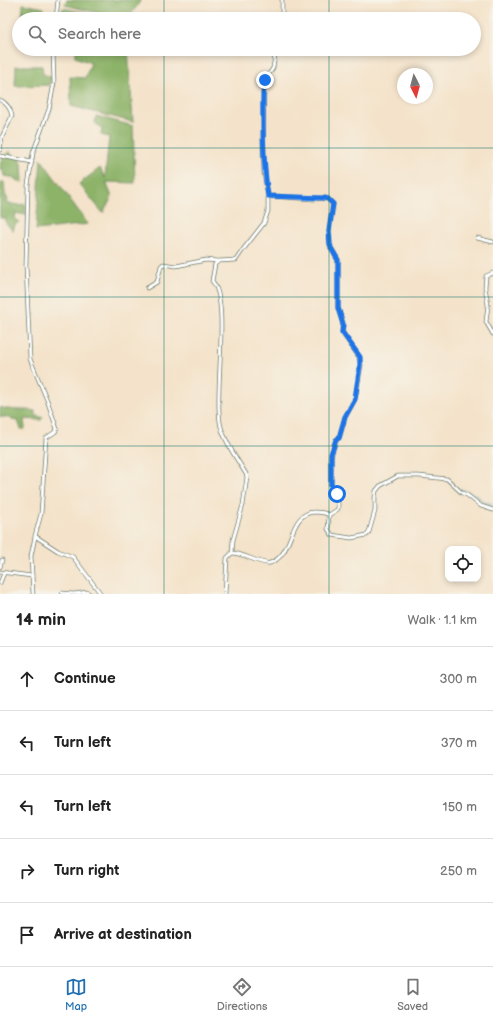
<!DOCTYPE html>
<meta charset="utf-8">
<style>
body{margin:0;font-family:"Balsamiq Sans",sans-serif;background:#f2f2f2;color:#222}
.controls{position:absolute;right:12px;bottom:12px;display:grid;overflow:hidden;border-radius:8px;box-shadow:0 2px 6px #0003}
.controls button{width:36px;height:36px;display:grid;place-items:center;padding:0;border:0;border-bottom:1px solid #e0e0e0;background:#fff;color:#222;font:20px sans-serif}
.compass{position:absolute;left:397px;top:68px;width:36px;height:36px;border-radius:50%;background:#fff;box-shadow:0 2px 6px #0003;rotate:174deg}
.stop{position:absolute;width:12px;height:12px;margin:-9px;border:3px solid #1a73e8;border-radius:50%;background:#fff}
.stop.end{background:#1a73e8;border-color:#fff;box-shadow:0 1px 4px #0008}
.list{margin:0;padding:0;list-style:none}
h2{display:flex;justify-content:space-between;align-items:center;height:52px;margin:0;padding:0 16px;font-size:17px}
h2 small{font-size:13px;font-weight:400;color:#767676}
.list li{display:grid;grid-template-columns:26px 1fr auto;gap:12px;align-items:center;box-sizing:border-box;height:64px;padding:0 16px;border-top:1px solid #e0e0e0}
.list b{display:block;font-size:15px;white-space:nowrap}
.list em{font-size:13px;font-style:normal;color:#767676}
.icon{flex:none;width:22px;height:22px;fill:none;stroke:currentColor;stroke-width:2;stroke-linecap:round;stroke-linejoin:round}
.map{position:relative;flex:none;width:493px;height:594px;overflow:hidden}
.search{position:absolute;background:#fff;box-shadow:0 2px 6px #0003;left:12px;right:12px;top:12px;height:44px;display:flex;align-items:center;gap:10px;box-sizing:border-box;padding:0 14px;border-radius:22px;color:#767676;font-size:15px}
.sheet{height:372px;background:#fff}
nav{display:flex;justify-content:space-around;align-items:center;box-sizing:border-box;height:56px;border-top:1px solid #e0e0e0;background:#fff;font-size:11px;color:#767676}
nav a{display:grid;justify-items:center;gap:2px}
nav .on{color:#1f6fb2}
.map>svg:first-child{display:block}
.forest{fill:#8db369;stroke:#56784e}
.lines{fill:none;stroke-linecap:round;stroke-linejoin:round}
.stream{stroke:#45aac5;stroke-width:1}
.minor-casing{stroke:#6a7768;stroke-width:4.5}
.minor{stroke:#fff;stroke-width:3}
.route{stroke:#1a73e8;stroke-width:5}
.grid{fill:none;stroke:#0f766e;stroke-width:1;stroke-opacity:0.55}
</style>
<div class="map">
<svg width="493" height="594" viewBox="0 0 493 594">
<rect width="100%" height="100%" fill="#f7f3e8"/>
<filter id="ink" filterUnits="userSpaceOnUse"><feTurbulence type="fractalNoise" baseFrequency=".025" numOctaves="2"/><feDisplacementMap in="SourceGraphic" scale="8" xChannelSelector="R" yChannelSelector="G"/><feConvolveMatrix kernelMatrix="1 2 1 2 8 2 1 2 1" color-interpolation-filters="sRGB"/></filter>
<filter id="wash" filterUnits="userSpaceOnUse"><feTurbulence type="fractalNoise" baseFrequency=".012" numOctaves="4" result="noise"/><feDisplacementMap in="SourceGraphic" scale="16" xChannelSelector="R" yChannelSelector="G"/><feGaussianBlur stdDeviation="0.9" result="paint"/><feColorMatrix in="noise" values="0 0 0 0 0 0 0 0 0 0 0 0 0 0 0 0 0 1.4 0 .05"/><feComposite in="paint" operator="in"/></filter>
<g filter="url(#wash)">
<rect width="100%" height="100%" fill="#f4e3ca"/>
<!-- forest -->
<g class="forest">
<polygon points="67,0 141,0 128,19 124,19 65,5"/>
<polygon points="23,4 44,8 42,19 22,19"/>
<polygon points="63,8 103,17 102,19 60,19"/>
<polygon points="77,49 128,49 133,122 71,106 70,77 85,78 91,63 75,57"/>
<polygon points="16,66 42,66 43,74 51,77 50,85 15,86"/>
<polygon points="96,116 133,126 135,183 106,182 112,197 103,213 79,184 100,168 105,178 109,137 101,135 102,128 95,123"/>
<path d="M10,151l2,6h7l3,6 1,20 -12,-6 -7,-1 -1,-6 -3,-1c0,-9 3,-13 10,-18z"/>
<polygon points="41,159 88,224 36,230"/>
<polygon points="0,182 4,182 5,194 8,200 6,203 18,205 25,204 26,215 16,213 15,219 20,222 15,224 13,231 5,222 6,218 0,218"/>
<path d="M0,407c10,4 23,2 35,4v4l8,3 -2,2 -17,-1 1,10h-4l-3,-8 -6,-1 -2,-3h-10z"/>
</g>
<g class="lines">
<!-- stream -->
<polyline class="stream" points="460,489 478,496 483,502 493,504"/>
</g>
</g>
<g filter="url(#ink)">
<g class="lines">
<!-- minor casing -->
<g class="minor-casing">
<g id="minor">
<polyline points="56,19 58,0"/>
<polyline points="282,19 282,0"/>
<polyline points="53,49 54,83 49,109 33,153 28,185 26,265 30,359 47,400 57,429 55,432 46,438 41,514 35,536 58,551 73,557 101,594"/>
<path d="M0,100c7,3 11,10 12,16l-10,21 -2,13"/>
<polyline points="0,156 32,162"/>
<polyline points="268,196 314,199 323,198 328,199 333,204 329,231 330,244 331,248 338,260 338,308 343,324 342,332 359,357 361,365 355,399 345,417 339,438 336,440 331,456 331,485 338,496 338,509 329,515"/>
<polyline points="477,238 493,242"/>
<polyline points="493,273 486,276 485,287 488,305 486,322 493,334"/>
<polyline points="147,288 157,282 161,266 163,264 176,266 206,260 218,261"/>
<path d="M232,553c11,0 29,12 38,10 25,-8 17,-49 44,-51 5,0 10,0 15,3l-1,14 4,6 19,3 16,-3 2,-3 6,-21v-14l1,-6 4,-5 18,-10h21l28,3 15,14 5,2 14,11 12,4"/>
<polyline points="0,567 2,560"/>
<polyline points="0,572 32,576"/>
<polyline points="0,583 4,573"/>
<polyline points="62,593 74,594 87,592 90,594"/>
<polyline points="33,594 31,556 35,537"/>
<path d="M225,594l2,-36 5,-5 1,-13 10,-35 4,-28 -1,-3c-9,-15 -20,-30 -25,-47 -8,-31 10,-127 -9,-146l3,-17 4,-3 17,-1 6,-9 22,-28 4,-12v-15l-4,-23 -1,-31 1,-56 1,-6 8,-12 3,-19"/>
</g>
</g>
<!-- minor -->
<use href="#minor" class="minor"/>
</g>
</g>
<g class="lines" filter="url(#ink)">
<!-- route -->
<path class="route" d="M265,80c-3,11 -2,24 -2,35 0,27 1,54 5,81l56,2 4,1 5,5 -4,27 1,13 1,4 7,12v48l5,16 -1,8 18,25v8l-5,34 -10,18 -6,21 -3,2 -5,14v31l6,9"/>
</g>
<!-- grid -->
<path class="grid" d="M164,0v19M329,0v19M164,49v545M329,49v545M0,148h493M0,297h493M0,446h493"/>
</svg>
<div class="controls">
<button><svg class="icon" aria-label="locate" viewBox="0 0 24 24"><circle cx="12" cy="12" r="6"/><path d="M12 2v4M12 18v4M2 12h4M18 12h4"/></svg></button>
</div>
<svg class="compass" viewBox="-18 -18 36 36"><path d="M0-13l5 13h-10z" fill="#e53935"/><path d="M0 13l5-13h-10z" fill="#767676"/></svg>
<div class="stop" style="left:337px;top:494px"></div>
<div class="stop end" style="left:265px;top:80px"></div>
<div class="search"><svg class="icon" aria-label="search" viewBox="0 0 24 24"><circle cx="10" cy="10" r="6"/><path d="M15 15l6 6"/></svg>Search here</div>
</div>
<section class="sheet">
<h2>14 min<small>Walk · 1.1 km</small></h2>
<ul class="list">
<li><svg class="icon" aria-label="ahead" viewBox="0 0 24 24"><path d="M12 20V5M6 11l6-6 6 6"/></svg><div><b>Continue</b></div><em>300 m</em></li>
<li><svg class="icon" aria-label="left" viewBox="0 0 24 24"><path d="M17 20v-9H6M10 6l-5 5 5 5"/></svg><div><b>Turn left</b></div><em>370 m</em></li>
<li><svg class="icon" aria-label="left" viewBox="0 0 24 24"><path d="M17 20v-9H6M10 6l-5 5 5 5"/></svg><div><b>Turn left</b></div><em>150 m</em></li>
<li><svg class="icon" aria-label="right" viewBox="0 0 24 24"><path d="M7 20v-9h11M14 6l5 5-5 5"/></svg><div><b>Turn right</b></div><em>250 m</em></li>
<li><svg class="icon" aria-label="arrive" viewBox="0 0 24 24"><path d="M6 21V4h12l-3 4 3 4H6"/></svg><div><b>Arrive at destination</b></div></li>
</ul>
</section>
<nav>
<a class="on"><svg class="icon" aria-label="map" viewBox="0 0 24 24"><path d="M3 6l6-2 6 2 6-2v14l-6 2-6-2-6 2zM9 4v14M15 6v14"/></svg>Map</a>
<a><svg class="icon" aria-label="directions" viewBox="0 0 24 24"><path d="M12 3l9 9-9 9-9-9zM9 14v-3h6M13 9l2 2-2 2"/></svg>Directions</a>
<a><svg class="icon" aria-label="saved" viewBox="0 0 24 24"><path d="M7 4h10v16l-5-4-5 4z"/></svg>Saved</a>
</nav>
